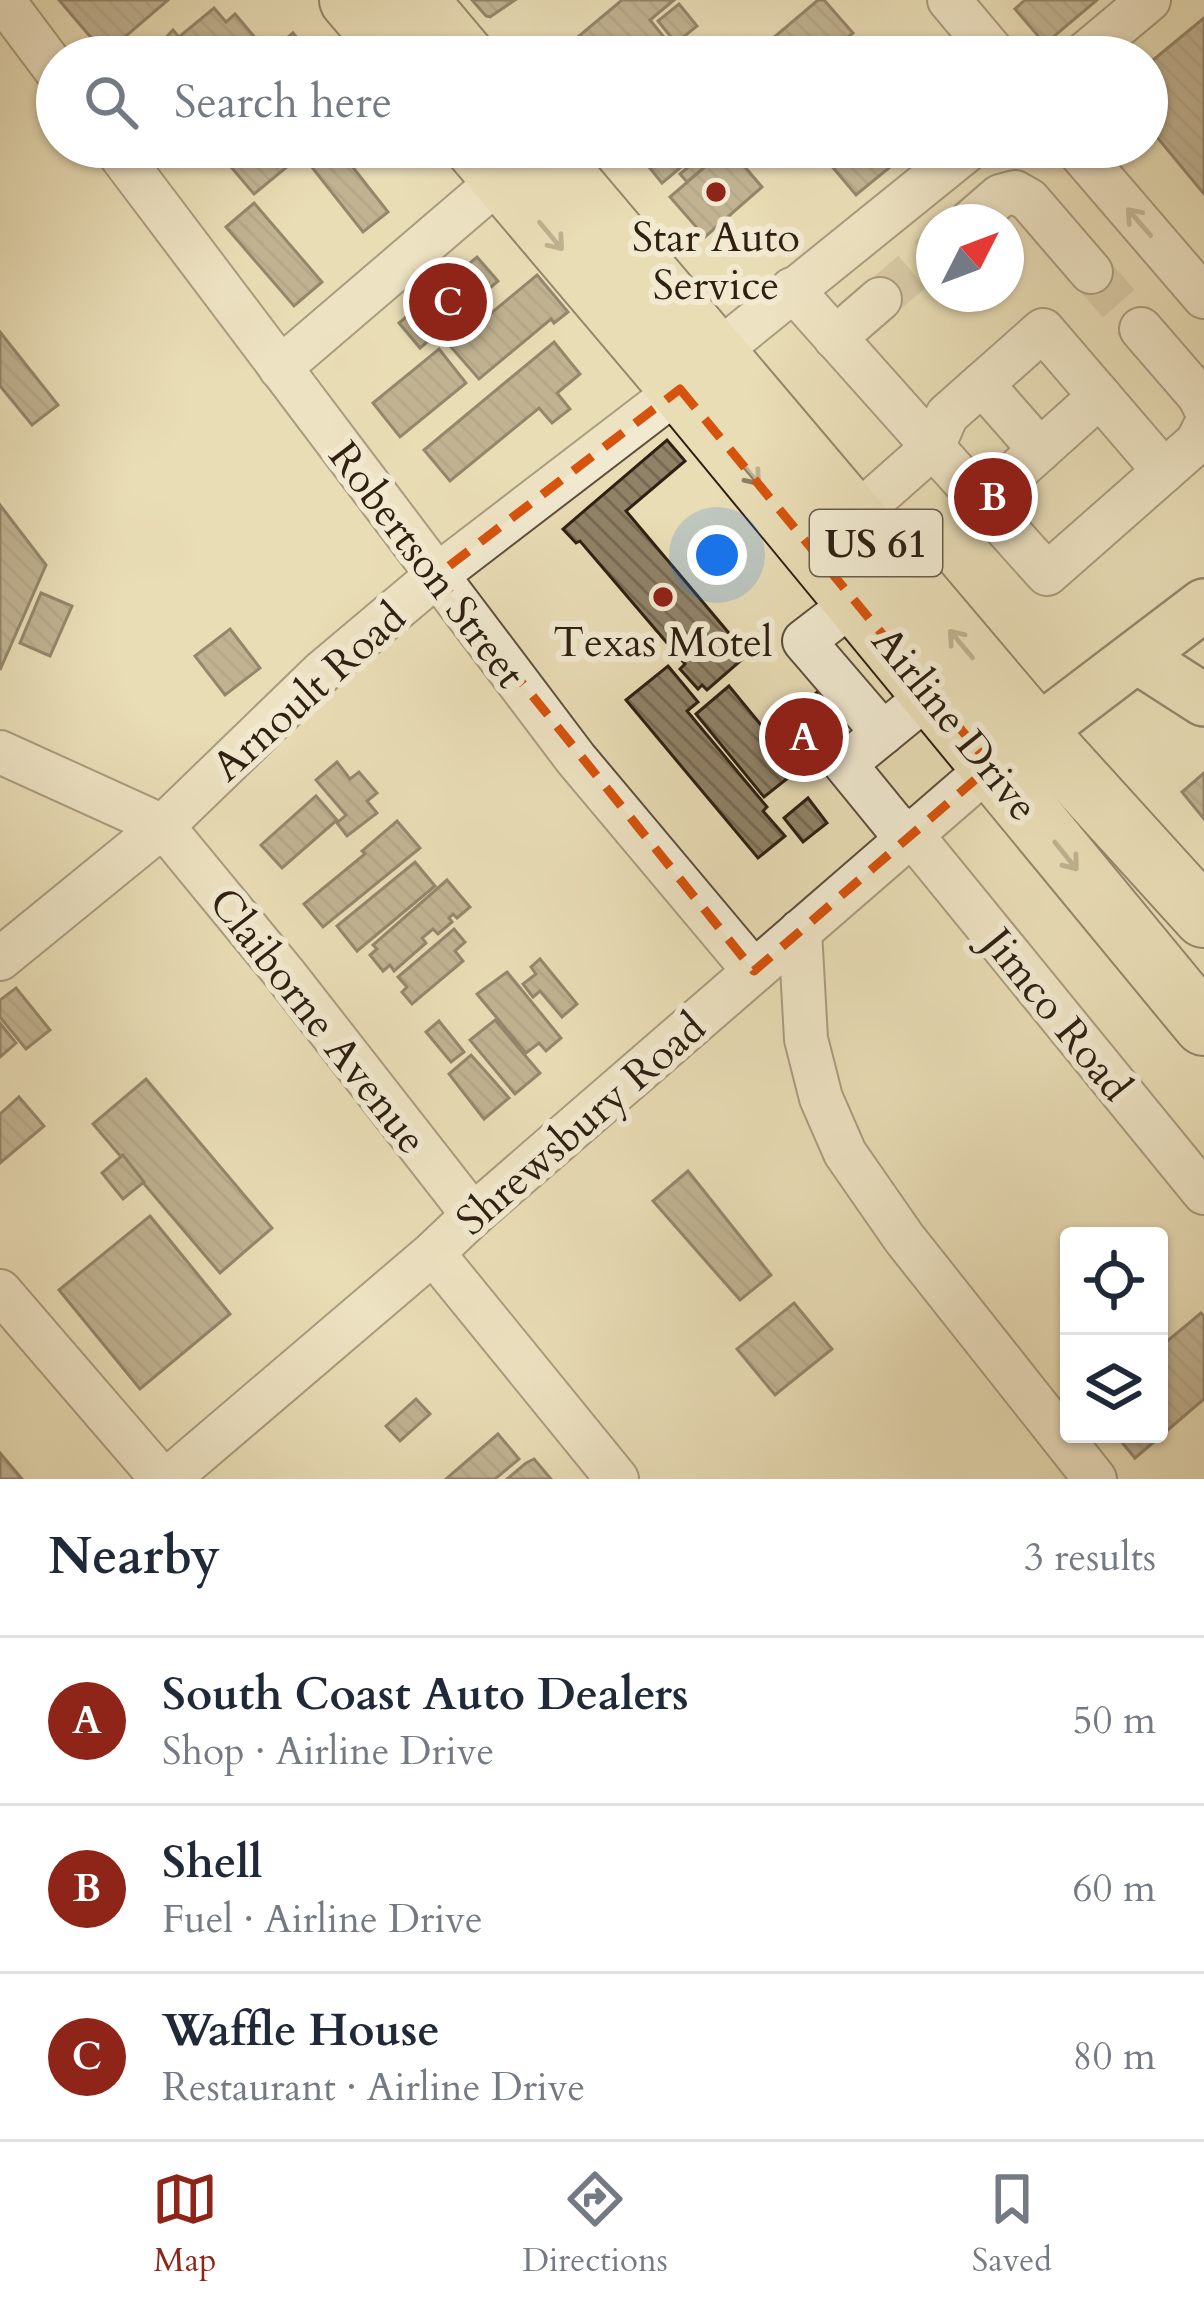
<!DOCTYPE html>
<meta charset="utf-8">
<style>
body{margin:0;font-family:Cardo,serif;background:#f6f6f7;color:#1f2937}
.controls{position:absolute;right:36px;bottom:36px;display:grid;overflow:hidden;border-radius:12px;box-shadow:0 3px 9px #0004}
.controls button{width:108px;height:108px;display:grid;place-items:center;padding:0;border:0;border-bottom:3px solid #e0e1e3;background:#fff;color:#1f2937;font:60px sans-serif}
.compass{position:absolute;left:916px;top:204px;width:108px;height:108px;border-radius:50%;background:#fff;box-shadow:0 3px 9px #0004;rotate:48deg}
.you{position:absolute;left:717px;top:555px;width:42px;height:42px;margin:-30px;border:9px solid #fff;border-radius:50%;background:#1a73e8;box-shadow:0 0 0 18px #1a73e833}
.badge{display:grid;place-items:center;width:78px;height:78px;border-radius:50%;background:#8f2418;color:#fff;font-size:39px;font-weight:700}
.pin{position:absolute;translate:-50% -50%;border:6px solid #fff;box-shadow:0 3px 12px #0006}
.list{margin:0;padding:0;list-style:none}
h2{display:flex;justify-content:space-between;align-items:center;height:156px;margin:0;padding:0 48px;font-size:51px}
h2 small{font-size:39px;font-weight:400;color:#747a83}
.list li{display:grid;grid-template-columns:78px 1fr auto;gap:36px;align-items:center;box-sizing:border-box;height:168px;padding:0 48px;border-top:3px solid #e0e1e3}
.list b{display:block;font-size:45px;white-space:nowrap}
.list p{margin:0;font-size:39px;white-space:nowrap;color:#747a83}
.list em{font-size:39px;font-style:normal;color:#747a83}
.icon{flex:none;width:66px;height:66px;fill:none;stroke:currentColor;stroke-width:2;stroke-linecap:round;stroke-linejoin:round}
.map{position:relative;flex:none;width:1204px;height:1479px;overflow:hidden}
.search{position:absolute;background:#fff;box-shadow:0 3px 9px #0004;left:36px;right:36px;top:36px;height:132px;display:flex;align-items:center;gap:30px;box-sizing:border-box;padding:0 42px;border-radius:66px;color:#747a83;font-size:45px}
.sheet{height:660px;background:#fff}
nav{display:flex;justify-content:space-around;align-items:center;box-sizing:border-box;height:168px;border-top:3px solid #e0e1e3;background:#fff;font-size:33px;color:#747a83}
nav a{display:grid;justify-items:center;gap:6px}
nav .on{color:#8f2418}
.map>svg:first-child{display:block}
.building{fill:url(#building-back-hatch);stroke:#2f2012;stroke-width:3}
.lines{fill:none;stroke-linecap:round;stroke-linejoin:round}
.minor-tunnel{stroke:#c4b795;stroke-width:42;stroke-dasharray:42 21;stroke-linecap:butt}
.minor-casing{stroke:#5e4f3b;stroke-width:46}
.major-casing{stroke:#2f2012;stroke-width:56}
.highway-casing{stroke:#2f2012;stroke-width:64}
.minor{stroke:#f1e9d0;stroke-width:42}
.major{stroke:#e9ddb6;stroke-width:51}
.highway{stroke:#e9ddb6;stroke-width:60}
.oneway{stroke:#9a8f7a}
.oneway2{stroke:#8c7e64}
.marked{fill:none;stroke:#d6530d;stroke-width:9;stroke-dasharray:24 15;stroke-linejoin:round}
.poi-dot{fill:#8f2418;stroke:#f1e9d0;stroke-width:4.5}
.labels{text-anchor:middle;stroke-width:12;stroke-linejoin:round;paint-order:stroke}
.shield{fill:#f1e9d0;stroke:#695c4b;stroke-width:3}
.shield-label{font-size:39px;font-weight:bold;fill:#2f2012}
.poi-label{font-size:42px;fill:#2f2012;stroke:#f1e9d0}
.street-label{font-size:42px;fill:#2f2012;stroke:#f1e9d0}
</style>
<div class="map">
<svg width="1204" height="1479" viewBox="0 0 1204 1479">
<defs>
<pattern id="building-back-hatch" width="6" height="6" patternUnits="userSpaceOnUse" patternTransform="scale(3)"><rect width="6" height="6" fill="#908267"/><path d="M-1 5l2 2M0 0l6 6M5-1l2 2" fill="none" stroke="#766a53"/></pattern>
</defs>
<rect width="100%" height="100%" fill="#e9ddb6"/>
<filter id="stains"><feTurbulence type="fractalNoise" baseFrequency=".00167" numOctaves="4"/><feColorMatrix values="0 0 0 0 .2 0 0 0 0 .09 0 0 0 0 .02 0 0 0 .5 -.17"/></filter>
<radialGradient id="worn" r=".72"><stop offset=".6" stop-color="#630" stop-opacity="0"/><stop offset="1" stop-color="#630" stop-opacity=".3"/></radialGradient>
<!-- building -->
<g class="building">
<polygon points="59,0 168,0 105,54"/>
<polygon points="472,0 515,0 490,17 486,16"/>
<polygon points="622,0 674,0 650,20 672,47 660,57 554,57"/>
<polygon points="818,0 824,0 853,33 842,42 850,52 844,57 787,57 772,39"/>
<polygon points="1025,0 1097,0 1045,44 1015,9"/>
<polygon points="679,4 697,26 676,43 658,21"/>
<polygon points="214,8 226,22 235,14 267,52 261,57 150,57 161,48 159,45 173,30 179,37"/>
<polygon points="1204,18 1204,194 1147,125 1147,97 1153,92 1147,84 1147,65"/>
<polygon points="293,33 313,57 265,57"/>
<polygon points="897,38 906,49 914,42 926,57 874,57"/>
<polygon points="214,147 311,147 254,194"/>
<polygon points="314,147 337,147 388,212 363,232 303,156"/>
<polygon points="633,147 705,147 662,183"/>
<polygon points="712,147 726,149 687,182 680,174"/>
<polygon points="728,147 762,187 705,237 670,197"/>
<polygon points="847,147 908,147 911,150 856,195 829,163"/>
<polygon points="254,203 322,282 294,306 226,227"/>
<polygon points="477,257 498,281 420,348 399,323"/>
<polygon points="537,275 568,312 554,323 551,319 479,379 445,340 457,328 465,335"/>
<polygon points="0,332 58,405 32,425 0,386"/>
<polygon points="554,342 580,374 557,393 570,409 552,423 539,408 450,481 424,450"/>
<polygon points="439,349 466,383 400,437 373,403"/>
<polygon points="667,440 685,461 626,511 744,651 743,652 746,656 707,690 702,685 698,689 680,669 685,664 580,541 576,543 563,529"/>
<polygon points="0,505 46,565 0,670"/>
<polygon points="41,593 72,606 50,656 20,643"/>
<polygon points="230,629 260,668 225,695 195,656"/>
<polygon points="668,666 698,702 687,711 767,807 763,811 785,836 758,858 626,700"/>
<polygon points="829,682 849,705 800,747 780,724"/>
<polygon points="729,686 798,770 764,797 696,714"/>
<polygon points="337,762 350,779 359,772 377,793 367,801 377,813 347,836 337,823 346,815 316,780"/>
<polygon points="1204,773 1204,819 1182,792"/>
<polygon points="316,796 337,820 282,868 261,845"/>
<polygon points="808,798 827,823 803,842 784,818"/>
<polygon points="397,821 420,848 323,927 304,904 365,854 362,851"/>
<polygon points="415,862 435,886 357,951 337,926"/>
<polygon points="447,880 470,907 457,918 453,914 449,918 452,922 438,934 433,929 422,938 426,943 394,971 390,965 383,971 370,955 377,949 373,945"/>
<polygon points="454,929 465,942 455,951 463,961 412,1004 402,992 407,987 398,977"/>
<polygon points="540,959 577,1004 562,1017 540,991 533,997 523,984 536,974 531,967"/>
<polygon points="507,972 561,1038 546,1051 539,1043 526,1053 477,994"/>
<polygon points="16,988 50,1030 26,1049 0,1017 0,1000"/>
<polygon points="495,1020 540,1073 515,1094 470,1040"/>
<polygon points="439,1021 464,1052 451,1062 426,1032"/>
<polygon points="0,1023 16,1043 0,1057"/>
<polygon points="471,1055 509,1098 484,1119 449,1074"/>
<polygon points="146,1079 272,1228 220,1273 93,1124"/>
<polygon points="19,1097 44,1126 0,1163 0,1114"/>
<polygon points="123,1155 144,1182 123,1199 102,1173"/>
<polygon points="688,1171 771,1275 740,1300 653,1201"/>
<polygon points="150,1216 230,1314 140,1389 59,1290"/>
<polygon points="794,1303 832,1349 775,1395 737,1349"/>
<polygon points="1201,1313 1204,1316 1204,1399 1135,1458 1115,1434 1159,1434 1159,1348"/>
<polygon points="416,1399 430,1414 400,1441 386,1426"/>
<polygon points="498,1434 519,1459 495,1479 446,1479"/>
<polygon points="0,1453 22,1479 0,1479"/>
<polygon points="534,1459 551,1479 507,1479 526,1463"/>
</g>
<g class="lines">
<!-- minor-tunnel -->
<g class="minor-tunnel">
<polyline points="1091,272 1141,329"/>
<polyline points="880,299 934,253"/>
</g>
<!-- minor casing -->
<g class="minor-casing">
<g id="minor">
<polyline points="3,0 57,72"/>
<polyline points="949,0 997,57"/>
<polyline points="1081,57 1149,0"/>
<polyline points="114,147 576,759 754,971"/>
<polyline points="1075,147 1204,297"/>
<polyline points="970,222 1000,196 1015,192 1029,200 1091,272"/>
<polyline points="792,289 933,447 947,415 1043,330 1164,471"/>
<polyline points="1141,329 1199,396 1204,406"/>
<polyline points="835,338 880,299"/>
<polyline points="715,354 971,147"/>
<polyline points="280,368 502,178"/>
<polyline points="982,384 1040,450"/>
<polyline points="982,502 1100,396"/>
<polyline points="854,517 933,447 1047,574 1197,442 1204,428"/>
<polyline points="856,601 804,641 883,733"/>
<polyline points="932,693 845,764 894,824 912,835 1204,1193"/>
<polyline points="0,752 163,826 284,973 473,1215"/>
<polyline points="800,931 806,1039 821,1098 845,1153 904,1238 1095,1479"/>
<polyline points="0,959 163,826 322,672 436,576 680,389"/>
<polyline points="433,1253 617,1479"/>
<polyline points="0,1291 162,1479"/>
<polyline points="168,1479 433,1253 473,1215 991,766"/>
</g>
</g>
<!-- major casing -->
<g class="major-casing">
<g id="major">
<polyline points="1137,657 1204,700"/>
<polyline points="1004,757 1204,605"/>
</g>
</g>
<!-- highway casing -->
<g class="highway-casing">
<g id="highway">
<polyline points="350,0 399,57"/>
<polyline points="417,0 465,57"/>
<polyline points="475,147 680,389 1204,1025"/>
<polyline points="541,147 1037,733 1204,917"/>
</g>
</g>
<!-- minor -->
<use href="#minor" class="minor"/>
<!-- major -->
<use href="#major" class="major"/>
<!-- highway -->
<use href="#highway" class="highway"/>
</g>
<!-- one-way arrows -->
<defs><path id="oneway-shaft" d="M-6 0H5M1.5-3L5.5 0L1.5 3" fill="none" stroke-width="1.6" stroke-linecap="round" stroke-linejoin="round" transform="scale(3)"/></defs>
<use class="oneway" href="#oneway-shaft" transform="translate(1139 222) rotate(-131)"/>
<g class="oneway2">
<use href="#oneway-shaft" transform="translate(551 236) rotate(50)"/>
<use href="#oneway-shaft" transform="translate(748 471) rotate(50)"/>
<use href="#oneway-shaft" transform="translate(961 644) rotate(-130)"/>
<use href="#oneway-shaft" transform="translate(1066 856) rotate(51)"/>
</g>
<!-- marked area -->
<path d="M0 0H1204V1479H0ZM680,389l311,377 -237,205 -318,-395z" fill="#e9ddb6" fill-opacity=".55" fill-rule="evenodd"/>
<path class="marked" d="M680,389l311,377 -237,205 -318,-395z"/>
<!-- markers -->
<g class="poi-dot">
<circle cx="716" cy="192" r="12"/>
<circle cx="663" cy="597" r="12"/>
</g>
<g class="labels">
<!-- shield labels -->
<rect class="shield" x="810" y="510" width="132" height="66" rx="9"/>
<g class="shield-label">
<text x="876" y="557">US 61</text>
</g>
<!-- poi labels -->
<g class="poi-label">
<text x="716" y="251">Star Auto<tspan x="716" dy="48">Service</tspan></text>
<text x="663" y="656">Texas Motel</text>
</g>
<!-- street labels -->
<g class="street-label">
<text transform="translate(428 564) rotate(53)" y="15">Robertson Street</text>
<text transform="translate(308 691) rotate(-42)" y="15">Arnoult Road</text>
<text transform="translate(956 723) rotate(51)" y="15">Airline Drive</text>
<text transform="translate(1058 1014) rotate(51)" y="15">Jimco Road</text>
<text transform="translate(319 1020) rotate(52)" y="15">Claiborne Avenue</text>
<text transform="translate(580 1123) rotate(-41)" y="15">Shrewsbury Road</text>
</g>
</g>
<rect width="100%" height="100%" filter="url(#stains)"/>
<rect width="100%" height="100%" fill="url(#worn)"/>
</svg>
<div class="controls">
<button><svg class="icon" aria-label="locate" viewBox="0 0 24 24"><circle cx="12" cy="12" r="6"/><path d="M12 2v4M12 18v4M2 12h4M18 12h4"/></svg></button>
<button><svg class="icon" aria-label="layers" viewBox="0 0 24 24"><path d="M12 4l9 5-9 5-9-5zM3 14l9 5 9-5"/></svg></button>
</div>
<svg class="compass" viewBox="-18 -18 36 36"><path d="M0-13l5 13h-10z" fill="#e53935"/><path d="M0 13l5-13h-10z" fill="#747a83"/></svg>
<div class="you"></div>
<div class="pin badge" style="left:804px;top:737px">A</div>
<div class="pin badge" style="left:993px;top:497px">B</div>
<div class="pin badge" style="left:448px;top:302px">C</div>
<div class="search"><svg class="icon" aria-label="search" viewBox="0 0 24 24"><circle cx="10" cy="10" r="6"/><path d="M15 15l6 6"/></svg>Search here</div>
</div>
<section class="sheet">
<h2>Nearby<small>3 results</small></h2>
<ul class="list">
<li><span class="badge">A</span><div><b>South Coast Auto Dealers</b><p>Shop · Airline Drive</p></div><em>50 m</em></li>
<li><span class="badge">B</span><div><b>Shell</b><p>Fuel · Airline Drive</p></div><em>60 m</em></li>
<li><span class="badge">C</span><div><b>Waffle House</b><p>Restaurant · Airline Drive</p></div><em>80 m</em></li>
</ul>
</section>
<nav>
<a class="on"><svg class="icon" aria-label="map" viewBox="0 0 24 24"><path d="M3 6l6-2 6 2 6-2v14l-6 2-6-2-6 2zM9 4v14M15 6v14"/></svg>Map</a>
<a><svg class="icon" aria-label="directions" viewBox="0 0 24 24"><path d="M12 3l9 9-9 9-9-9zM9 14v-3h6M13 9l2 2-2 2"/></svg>Directions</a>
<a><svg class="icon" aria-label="saved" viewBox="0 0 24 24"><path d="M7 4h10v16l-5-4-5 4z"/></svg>Saved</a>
</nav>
